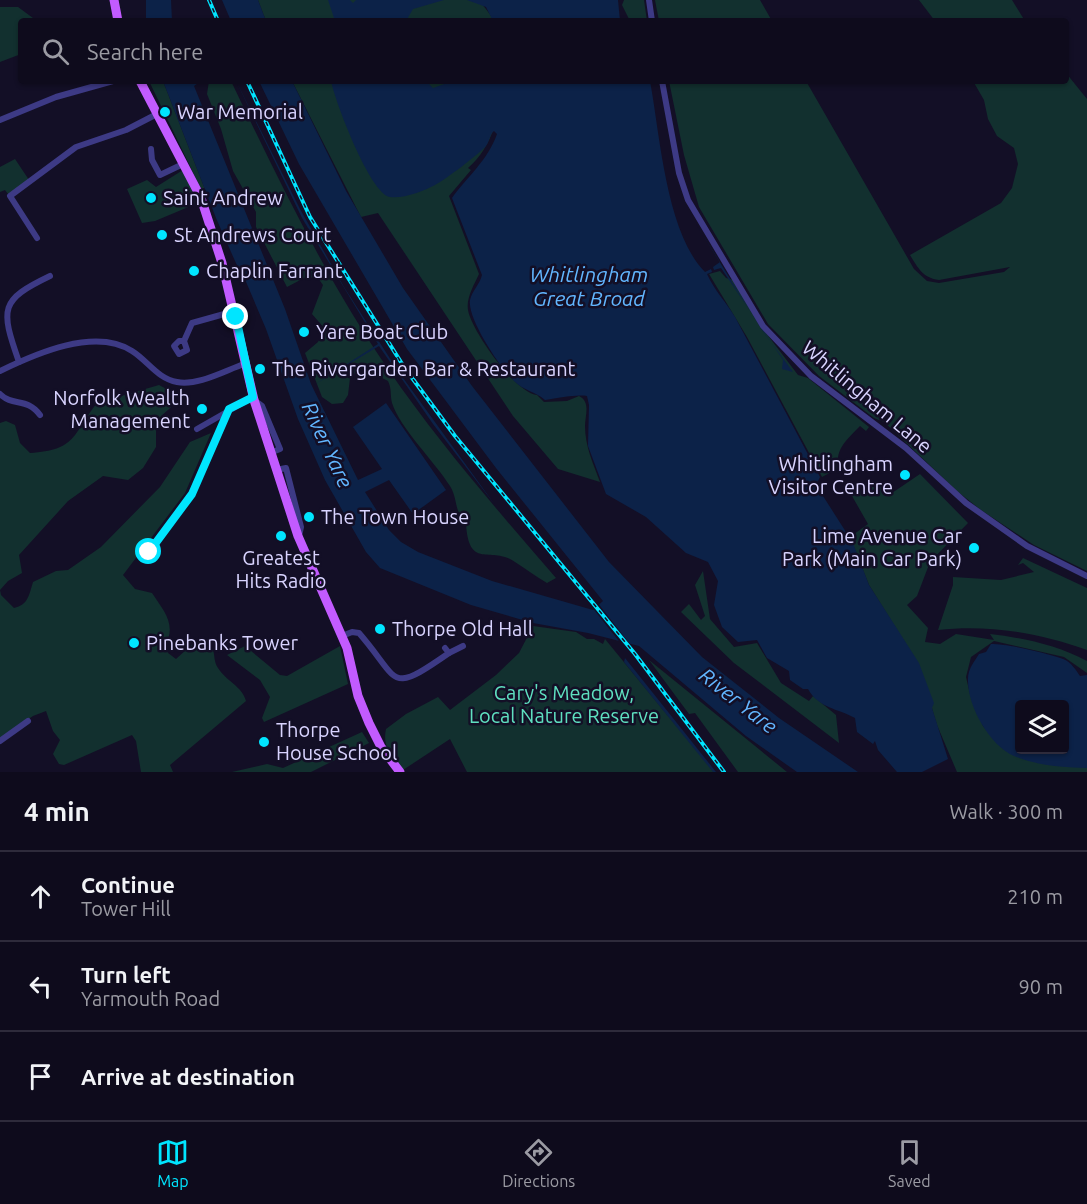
<!DOCTYPE html>
<meta charset="utf-8">
<style>
body{margin:0;font-family:Ubuntu,sans-serif;background:#171425;color:#f1f3f6}
.controls{position:absolute;right:18px;bottom:18px;display:grid;overflow:hidden;border-radius:6px;box-shadow:0 2px 4px #0004}
.controls button{width:54px;height:54px;display:grid;place-items:center;padding:0;border:0;border-bottom:2px solid #2e2b3b;background:#0e0b1c;color:#f1f3f6;font:30px sans-serif}
.stop{position:absolute;width:18px;height:18px;margin:-14px;border:4px solid #00e5ff;border-radius:50%;background:#fff}
.stop.end{background:#00e5ff;border-color:#fff;box-shadow:0 2px 6px #0008}
.list{margin:0;padding:0;list-style:none}
h2{display:flex;justify-content:space-between;align-items:center;height:78px;margin:0;padding:0 24px;font-size:26px}
h2 small{font-size:20px;font-weight:400;color:#9b9ba3}
.list li{display:grid;grid-template-columns:39px 1fr auto;gap:18px;align-items:center;box-sizing:border-box;height:90px;padding:0 24px;border-top:2px solid #2e2b3b}
.list b{display:block;font-size:22px;white-space:nowrap}
.list p{margin:0;font-size:20px;white-space:nowrap;color:#9b9ba3}
.list em{font-size:20px;font-style:normal;color:#9b9ba3}
.icon{flex:none;width:33px;height:33px;fill:none;stroke:currentColor;stroke-width:2;stroke-linecap:round;stroke-linejoin:round}
.map{position:relative;flex:none;width:1087px;height:772px;overflow:hidden}
.search{position:absolute;background:#0e0b1c;box-shadow:0 2px 4px #0004;left:18px;right:18px;top:18px;height:66px;display:flex;align-items:center;gap:15px;box-sizing:border-box;padding:0 21px;border-radius:6px;color:#9b9ba3;font-size:22px}
.sheet{height:348px;background:#0e0b1c}
nav{display:flex;justify-content:space-around;align-items:center;box-sizing:border-box;height:84px;border-top:2px solid #2e2b3b;background:#0e0b1c;font-size:16px;color:#9b9ba3}
nav a{display:grid;justify-items:center;gap:3px}
nav .on{color:#00e5ff}
.map>svg:first-child{display:block}
.green{fill:#12302f}
.water{fill:#0c2248;fill-rule:evenodd}
.pier{fill:#130f26}
.lines{fill:none;stroke-linecap:round;stroke-linejoin:round}
.minor{stroke:#3d3a85;stroke-width:6}
.primary{stroke:#c25bff;stroke-width:9}
.rail-casing{stroke:#00e5ff;stroke-width:4}
.rail{stroke:#130f26;stroke-width:1.5;stroke-dasharray:4.5;stroke-linecap:butt}
.route{stroke:#00e5ff;stroke-width:8}
.poi-dot{fill:#00e5ff;stroke:#130f26;stroke-width:2}
.labels{text-anchor:middle;stroke-width:5;stroke-linejoin:round;paint-order:stroke}
.poi-label{font-size:20px;fill:#d9d4ff;stroke:#130f26;text-anchor:start}
.street-label{font-size:20px;fill:#d9d4ff;stroke:#130f26}
.park-label{font-size:20px;fill:#5fe0c0;stroke:#130f26}
.water-label{font-size:21px;font-style:italic;fill:#62b6ff;stroke:#130f26}
</style>
<div class="map">
<svg width="1087" height="772" viewBox="0 0 1087 772">
<rect width="100%" height="100%" fill="#130f26"/>
<!-- green -->
<g class="green">
<polygon points="258,0 479,0 495,21 266,21"/>
<polygon points="624,0 644,0 647,21 630,21 622,5"/>
<polygon points="655,0 760,0 772,21 659,21"/>
<polygon points="919,0 1012,0 1025,21 935,21"/>
<polygon points="0,7 18,7 37,21 21,21 21,54 0,62"/>
<path d="M1066,73l21,26v472l-53,-26 -53,-35 -24,-19 -73,-69 -10,-4 -55,-42 -51,-52 -69,-117 -15,-52 -15,-74h137l108,188 13,12 12,2 65,-11 6,-5 -71,13c-16,-2 -21,-12 -29,-25l91,-52 11,-15 6,-24 -4,-16 -17,-12 -9,-17 -4,-19 -11,-19h93z"/>
<polygon points="149,81 163,81 206,192 203,193"/>
<path d="M209,81h22c47,98 95,198 157,288 50,73 110,142 168,209l-9,5c-12,-7 -21,-14 -32,-21 -24,-17 -46,9 -49,-38 -12,-12 -8,-25 -16,-38 -15,-24 -50,-58 -58,-83 -2,-8 0,-14 -4,-22l-27,-14 -11,11 -2,17 -5,8 -11,1 -10,-7 -17,-44 13,-11 7,-13 -13,-15 11,-29 -5,-7 -12,-1 -19,10 -31,-60v-15l-23,-41 -12,-42 -14,-35z"/>
<path d="M292,81h214c-7,31 -12,65 -38,87l3,2 -22,26 30,78c-5,11 -13,24 -11,36 3,20 48,84 69,85l7,7 23,-1 12,-5c12,6 6,19 6,30 0,20 8,37 15,56l-42,-13 -45,-53 -135,-203 -17,4z"/>
<polygon points="15,159 29,180 8,194 5,190 0,192 0,167"/>
<polygon points="183,170 198,203 155,221 142,223 127,189 147,180 156,187"/>
<path d="M720,271l6,7 8,2 32,53 32,42 10,3 61,49 -3,4 -6,-5c-12,13 -26,23 -21,42l-17,9 -75,-140 -38,-63z"/>
<path d="M159,385l13,7 4,11 -15,13 -5,15v16l-13,21 -15,12 -25,-4 -35,25 -49,54 3,18 -14,8 -8,9 1,5 13,13c14,-3 15,-13 19,-26l23,-11 12,-1 33,-23 59,-60 30,-45 21,-9 -26,60 -62,82 12,14 17,4c12,18 25,32 13,53l3,7 8,6 22,-20c23,9 12,16 20,29 8,13 24,18 28,33l-76,64 3,7h-32l-5,-31 -4,-6 -68,30 -5,-1 -6,-10 7,-14 -7,-9 -7,-20 -13,5 -33,22v-315l6,-2 9,4 5,18 10,10c47,-3 42,-18 67,-50z"/>
<path d="M920,474l48,49 -38,39 -13,34 -10,9 21,23 -3,14 15,2 16,-10 38,6 -4,-6c34,4 67,11 97,27v12l-23,-16 -70,-16 -23,16 -5,20 4,17 13,32 16,18 88,24v4h-130l-20,-47 -18,-60 -50,-80 -19,-48 18,-13 -16,-28 15,-9h20l5,6z"/>
<path d="M1023,558l64,30v62c-47,-17 -99,-26 -149,-20l15,-45v-8l48,3 33,-8 -11,-9 -5,2z"/>
<polygon points="703,571 710,619 734,647 757,643 781,683 809,701 813,696 836,715 839,743 734,663 681,612 689,604 701,620 705,616 695,585"/>
<path d="M533,626l43,6 11,7h7l9,5 2,-5 109,133h-247l-17,-33 -47,31c-11,-14 -21,-23 -17,-41l20,-15 32,-17 12,13 46,-35 23,-22z"/>
<polygon points="245,646 280,675 287,676 340,646 348,684 264,722 262,718 270,697 260,680 227,655"/>
<polygon points="649,660 787,772 738,772 695,713 689,714"/>
<polygon points="362,732 369,743 311,772 232,772 267,764 283,768"/>
</g>
<!-- water -->
<g class="water">
<polygon points="146,0 171,0 172,21 146,21"/>
<polygon points="222,0 258,0 266,21 231,21"/>
<polygon points="328,0 350,0 353,3 356,0 444,0 413,9 406,21 335,21"/>
<polygon points="467,0 618,0 620,21 493,21 486,7"/>
<polygon points="163,81 201,81 194,86 285,309 311,384 358,480 382,469 353,427 386,403 446,490 413,514 389,480 365,492 389,530 401,542 418,552 492,581 593,610 603,601 496,468 407,349 299,164 259,81 292,81 346,191 403,288 472,386 609,562 702,657 779,718 858,772 797,772 746,736 639,646 588,633 533,623 471,605 380,568 366,552 325,480 298,419 266,329 244,277 239,276 237,272 239,270 216,218"/>
<polygon points="236,81 300,209 344,287 398,371 495,505 433,424 379,346 314,385 378,344 302,218"/>
<path d="M331,81h95l7,7 20,-7h197c10,53 16,152 55,191l6,-3 1,3 -5,2c7,16 19,28 28,43l85,160 -4,8 37,58 16,42 50,78 15,40 -2,5 16,51 -26,13h-25l-19,-22 -3,-9 -2,3 -16,-12 -2,-14c-16,-9 -37,-10 -47,-29h-5l-13,-9 -1,-9 -22,-13 -10,-18 -19,2 -16,-15 -8,-22 4,-24 -10,-19 -22,-9 -40,-36 -40,-23 -18,-48 1,-41 -2,-9c-8,-2 -32,2 -42,4 -10,-9 -21,-9 -31,-19 -14,-13 -47,-63 -44,-81 2,-9 10,-16 12,-25l-30,-77c15,-21 36,-38 45,-64l-3,-3c-5,4 -4,10 -8,15 -7,8 -41,34 -51,39 -11,6 -32,14 -45,12 -20,-3 -55,-96 -59,-116z"/>
<polygon points="696,224 762,330 793,372 782,369 783,360 721,268 714,270 713,267 720,262"/>
<path d="M991,644c18,0 56,9 72,15 8,3 13,11 17,17l7,-1v93c-24,-1 -50,-2 -73,-12 -25,-11 -47,-51 -46,-77 0,-10 6,-17 11,-25l7,-2zM1020,704h44v46h-44z"/>
<polygon points="625,658 716,772 713,772 624,662"/>
</g>
<!-- pier -->
<polygon class="pier" points="597,602 633,648 622,645 591,606"/>
<g class="lines">
<!-- minor -->
<g class="minor">
<polyline points="649,0 652,21"/>
<polyline points="662,81 679,173 688,200 763,326 811,376 906,448 966,503 1027,546 1087,576"/>
<polyline points="0,120 56,97 113,81"/>
<polyline points="151,149 152,160 160,175 183,164"/>
<polyline points="37,238 10,196 76,147 126,130 157,114"/>
<polyline points="184,341 179,341 174,346 179,354 187,350 184,341 192,323 235,311"/>
<path d="M19,362c-19,-54 -19,-62 31,-86"/>
<path d="M0,371c35,-17 95,-44 132,-20 16,10 26,28 45,31 21,4 47,-11 67,-18"/>
<path d="M0,394c13,13 27,3 40,21"/>
<polyline points="254,400 262,406 280,449 270,453"/>
<polyline points="197,429 253,397"/>
<polyline points="276,470 286,468 301,527 299,536"/>
<polyline points="149,552 192,494 229,409"/>
<path d="M342,636l10,-4 7,1c42,48 28,63 90,20l-4,-5"/>
<polyline points="449,653 463,646"/>
<polyline points="0,741 28,721"/>
</g>
<!-- primary -->
<g class="primary">
<polyline points="114,0 118,21"/>
<polyline points="140,81 201,198 222,263 254,400 298,536 347,648 358,696 369,723 381,747 400,772"/>
</g>
<!-- rail casing -->
<g class="rail-casing">
<g id="rail">
<polyline points="209,0 218,21"/>
<polyline points="247,81 310,217 404,367 455,436 635,654 724,772"/>
</g>
</g>
<!-- rail -->
<use href="#rail" class="rail"/>
</g>
<g class="lines">
<!-- route -->
<polyline class="route" points="149,552 192,494 229,409 253,397 236,317"/>
</g>
<!-- markers -->
<g class="poi-dot">
<circle cx="165" cy="112" r="6"/>
<circle cx="151" cy="198" r="6"/>
<circle cx="162" cy="235" r="6"/>
<circle cx="194" cy="271" r="6"/>
<circle cx="304" cy="332" r="6"/>
<circle cx="260" cy="369" r="6"/>
<circle cx="202" cy="409" r="6"/>
<circle cx="905" cy="475" r="6"/>
<circle cx="309" cy="517" r="6"/>
<circle cx="281" cy="536" r="6"/>
<circle cx="974" cy="548" r="6"/>
<circle cx="380" cy="629" r="6"/>
<circle cx="134" cy="643" r="6"/>
<circle cx="264" cy="742" r="6"/>
</g>
<g class="labels">
<!-- poi labels -->
<g class="poi-label">
<text x="177" y="119">War Memorial</text>
<text x="163" y="205">Saint Andrew</text>
<text x="174" y="242">St Andrews Court</text>
<text x="206" y="278">Chaplin Farrant</text>
<text x="316" y="339">Yare Boat Club</text>
<text x="272" y="376">The Rivergarden Bar &amp; Restaurant</text>
<text x="190" y="405" text-anchor="end">Norfolk Wealth<tspan x="190" dy="23">Management</tspan></text>
<text x="893" y="471" text-anchor="end">Whitlingham<tspan x="893" dy="23">Visitor Centre</tspan></text>
<text x="321" y="524">The Town House</text>
<text x="962" y="543" text-anchor="end">Lime Avenue Car<tspan x="962" dy="23">Park (Main Car Park)</tspan></text>
<text x="281" y="565" text-anchor="middle">Greatest<tspan x="281" dy="23">Hits Radio</tspan></text>
<text x="392" y="636">Thorpe Old Hall</text>
<text x="146" y="650">Pinebanks Tower</text>
<text x="276" y="737">Thorpe<tspan x="276" dy="23">House School</tspan></text>
</g>
<!-- street labels -->
<g class="street-label">
<text transform="translate(867 397) rotate(40)" y="7">Whitlingham Lane</text>
</g>
<!-- park labels -->
<g class="park-label">
<text x="564" y="700">Cary's Meadow,<tspan x="564" dy="23">Local Nature Reserve</tspan></text>
</g>
<!-- water labels -->
<g class="water-label">
<text x="589" y="282">Whitlingham<tspan x="589" dy="24">Great Broad</tspan></text>
<text transform="translate(327 445) rotate(65)" y="7">River Yare</text>
<text transform="translate(738 701) rotate(38)" y="7">River Yare</text>
</g>
</g>
</svg>
<div class="controls">
<button><svg class="icon" aria-label="layers" viewBox="0 0 24 24"><path d="M12 4l9 5-9 5-9-5zM3 14l9 5 9-5"/></svg></button>
</div>
<div class="stop" style="left:149px;top:552px"></div>
<div class="stop end" style="left:236px;top:317px"></div>
<div class="search"><svg class="icon" aria-label="search" viewBox="0 0 24 24"><circle cx="10" cy="10" r="6"/><path d="M15 15l6 6"/></svg>Search here</div>
</div>
<section class="sheet">
<h2>4 min<small>Walk · 300 m</small></h2>
<ul class="list">
<li><svg class="icon" aria-label="ahead" viewBox="0 0 24 24"><path d="M12 20V5M6 11l6-6 6 6"/></svg><div><b>Continue</b><p>Tower Hill</p></div><em>210 m</em></li>
<li><svg class="icon" aria-label="left" viewBox="0 0 24 24"><path d="M17 20v-9H6M10 6l-5 5 5 5"/></svg><div><b>Turn left</b><p>Yarmouth Road</p></div><em>90 m</em></li>
<li><svg class="icon" aria-label="arrive" viewBox="0 0 24 24"><path d="M6 21V4h12l-3 4 3 4H6"/></svg><div><b>Arrive at destination</b></div></li>
</ul>
</section>
<nav>
<a class="on"><svg class="icon" aria-label="map" viewBox="0 0 24 24"><path d="M3 6l6-2 6 2 6-2v14l-6 2-6-2-6 2zM9 4v14M15 6v14"/></svg>Map</a>
<a><svg class="icon" aria-label="directions" viewBox="0 0 24 24"><path d="M12 3l9 9-9 9-9-9zM9 14v-3h6M13 9l2 2-2 2"/></svg>Directions</a>
<a><svg class="icon" aria-label="saved" viewBox="0 0 24 24"><path d="M7 4h10v16l-5-4-5 4z"/></svg>Saved</a>
</nav>
